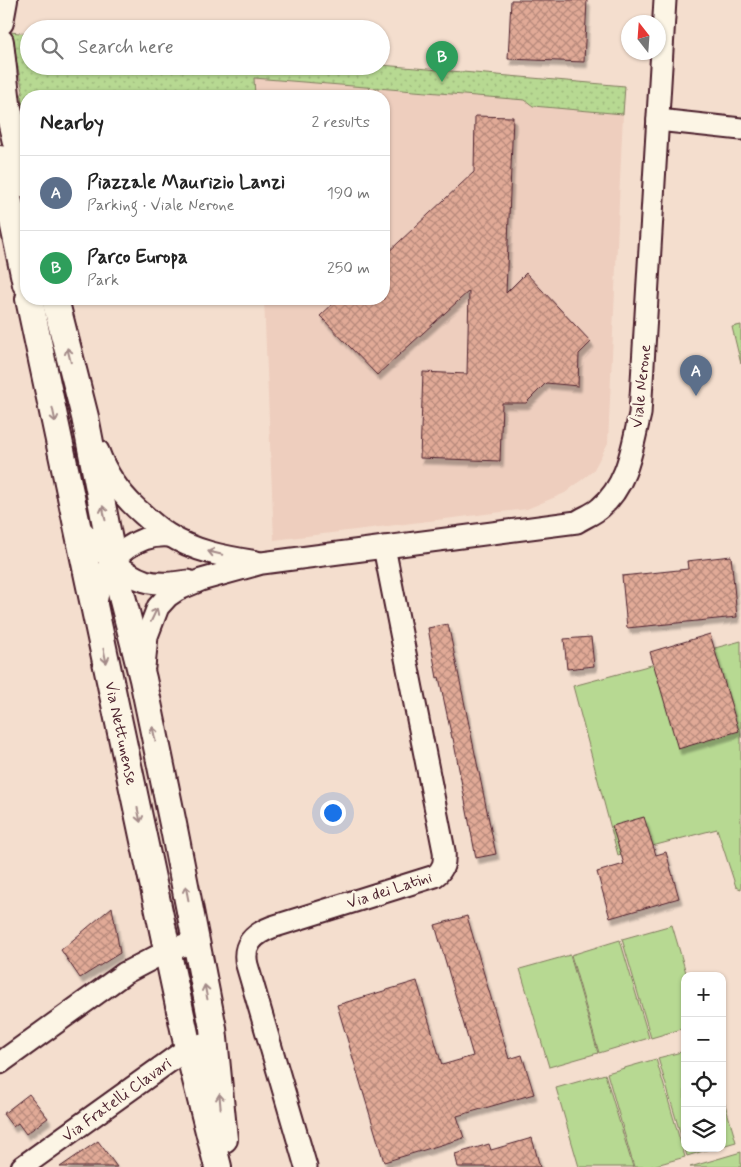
<!DOCTYPE html>
<meta charset="utf-8">
<style>
body{margin:0;font-family:Mynerve,sans-serif;background:#f2f2f2;color:#222}
.controls{position:absolute;right:15px;bottom:15px;display:grid;overflow:hidden;border-radius:10px;box-shadow:0 1px 4px #0004}
.controls button{width:45px;height:45px;display:grid;place-items:center;padding:0;border:0;border-bottom:1px solid #e0e0e0;background:#fff;color:#222;font:25px sans-serif}
.compass{position:absolute;left:621px;top:15px;width:45px;height:45px;border-radius:50%;background:#fff;box-shadow:0 1px 4px #0004;rotate:343deg}
.you{position:absolute;left:332px;top:812px;width:18px;height:18px;margin:-12px;border:4px solid #fff;border-radius:50%;background:#1a73e8;box-shadow:0 0 0 8px #1a73e833}
.badge{display:grid;place-items:center;width:32px;height:32px;border-radius:50%;background:#0b8043;color:#fff;font-size:16px;font-weight:700}
.pin{position:absolute;translate:-50% -41px;filter:drop-shadow(0 1px 2px #0008)}
.pin::after{content:'';position:absolute;top:26px;width:18px;height:15px;background:inherit;clip-path:polygon(0 0,100% 0,50% 100%)}
.list{margin:0;padding:0;list-style:none}
h2{display:flex;justify-content:space-between;align-items:center;height:65px;margin:0;padding:0 20px;font-size:21px}
h2 small{font-size:16px;font-weight:400;color:#767676}
.list li{display:grid;grid-template-columns:32px 1fr auto;gap:15px;align-items:center;box-sizing:border-box;height:75px;padding:0 20px;border-top:1px solid #e0e0e0}
.list b{display:block;font-size:19px;white-space:nowrap}
.list p{margin:0;font-size:16px;white-space:nowrap;color:#767676}
.list em{font-size:16px;font-style:normal;color:#767676}
.icon{flex:none;width:28px;height:28px;fill:none;stroke:currentColor;stroke-width:2;stroke-linecap:round;stroke-linejoin:round}
.map{position:relative;flex:none;width:741px;height:1167px;overflow:hidden}
.search{position:absolute;background:#fff;box-shadow:0 1px 4px #0004;left:20px;top:20px;width:370px;height:55px;display:flex;align-items:center;gap:12px;box-sizing:border-box;padding:0 18px;border-radius:28px;color:#767676;font-size:19px}
.panel{position:absolute;background:#fff;box-shadow:0 1px 4px #0004;left:20px;top:90px;width:370px;height:215px;border-radius:20px}
.map>svg:first-child{display:block}
.built{fill:#eecebe}
.park{fill:url(#park-dots);stroke:#807c5e}
.garden{fill:#b7d992;stroke:#807c5e}
.building{fill:url(#building-cross-hatch);stroke:#4a1f2b;filter:url(#shadow)}
.lines{fill:none;stroke-linecap:round;stroke-linejoin:round}
.minor-casing{stroke:#4a1f2b;stroke-width:25}
.major-casing{stroke:#4a1f2b;stroke-width:30}
.minor{stroke:#fcf5e5;stroke-width:21}
.major{stroke:#fcf5e5;stroke-width:26}
.oneway{stroke:#a38a88}
.labels{text-anchor:middle;stroke-width:4.5;stroke-linejoin:round;paint-order:stroke}
.street-label{font-size:16px;fill:#4a1f2b;stroke:#fcf5e5}
</style>
<div class="map">
<svg width="741" height="1167" viewBox="0 0 741 1167">
<defs>
<pattern id="park-dots" width="8" height="8" patternUnits="userSpaceOnUse" patternTransform="scale(1.25)"><rect width="8" height="8" fill="#b7d992"/><path d="M2 2h.1M6 6h.1" fill="none" stroke="#9fba7e" stroke-width="1.8" stroke-linecap="round"/></pattern>
<pattern id="building-cross-hatch" width="8" height="8" patternUnits="userSpaceOnUse" patternTransform="scale(1.25)"><rect width="8" height="8" fill="#e1aa97"/><path d="M0 0l8 8M0 8l8-8" fill="none" stroke="#b88a7b"/></pattern>
<filter id="shadow"><feDropShadow dx="3" dy="5.5" stdDeviation="1" flood-color="#0004"/></filter>
</defs>
<rect width="100%" height="100%" fill="#f4dece"/>
<filter id="ink" filterUnits="userSpaceOnUse"><feTurbulence type="fractalNoise" baseFrequency=".02" numOctaves="2"/><feDisplacementMap in="SourceGraphic" scale="10" xChannelSelector="R" yChannelSelector="G"/><feConvolveMatrix kernelMatrix="1 2 1 2 8 2 1 2 1" color-interpolation-filters="sRGB"/></filter>
<g filter="url(#ink)">
<!-- built -->
<polygon class="built" points="254,78 526,100 533,106 623,114 608,443 593,471 565,493 527,509 274,540 264,299 384,299 384,96 255,96"/>
<!-- park -->
<polygon class="park" points="10,32 29,34 29,66 381,66 381,65 625,86 623,114 533,106 525,100 254,78 255,96 26,96 26,128 19,102 23,91"/>
<!-- garden -->
<g class="garden">
<polygon points="741,325 741,364 732,327"/>
<polygon points="741,641 741,889 736,887 717,829 618,855 573,686"/>
<polygon points="672,925 687,976 685,976 685,1028 651,1038 622,939"/>
<polygon points="620,940 649,1038 599,1053 571,955"/>
<polygon points="570,955 598,1053 549,1067 520,969"/>
<polygon points="685,1051 685,1148 713,1148 687,1156 658,1058"/>
<polygon points="656,1059 685,1157 649,1167 634,1167 607,1073"/>
<polygon points="605,1074 633,1167 579,1167 556,1088"/>
<polygon points="722,1094 736,1142 722,1146"/>
<polygon points="741,1152 741,1167 690,1167"/>
</g>
<!-- building -->
<g class="building">
<polygon points="511,0 587,0 584,62 508,59"/>
<polygon points="475,116 513,117 506,293 526,273 591,342 579,354 578,386 546,383 526,403 502,403 500,461 420,458 423,372 467,374 469,291 377,375 320,316 338,299 384,299 384,256 474,172"/>
<polygon points="731,556 737,617 627,628 622,576 688,569 687,561"/>
<polygon points="448,624 496,854 476,858 453,738 452,738 439,677 437,678 428,628"/>
<polygon points="710,634 739,731 678,749 650,652"/>
<polygon points="591,637 594,666 567,669 564,639"/>
<polygon points="644,817 656,855 666,852 679,898 610,918 597,872 624,864 612,826"/>
<polygon points="112,907 120,953 80,978 61,950"/>
<polygon points="467,916 509,1059 522,1055 534,1094 457,1116 464,1138 384,1162 337,1005 417,981 442,1065 473,1056 435,925"/>
<polygon points="29,1094 48,1118 26,1134 18,1123 13,1127 3,1114"/>
<polygon points="532,1138 540,1167 458,1167 455,1154 489,1144 491,1150"/>
<polygon points="98,1141 117,1167 60,1167"/>
</g>
<g class="lines">
<!-- minor casing -->
<g class="minor-casing">
<g id="minor">
<polyline points="658,120 741,129"/>
<path d="M98,451c8,22 21,41 38,57 11,10 21,20 33,27 26,17 58,22 88,27"/>
<path d="M78,527c18,18 42,46 67,54 14,4 29,2 43,0"/>
<path d="M95,607c2,-8 3,-16 5,-23 10,-29 39,-51 70,-48"/>
<path d="M144,667l3,-31 11,-29 10,-11 9,-6 24,-10 61,-17 315,-41c7,-5 17,-8 23,-14 28,-23 32,-61 40,-94l25,-414"/>
<polyline points="0,1063 125,973 167,951 196,941"/>
<polyline points="22,1167 188,1048 203,1044"/>
<path d="M306,1167l-59,-202c-5,-20 7,-31 25,-38l163,-51c9,-7 10,-14 9,-25l-60,-304"/>
</g>
</g>
<!-- major casing -->
<g class="major-casing">
<g id="major">
<polyline points="0,22 4,0"/>
<polyline points="0,42 7,104 26,184"/>
<polyline points="0,159 26,284"/>
<polyline points="29,299 188,1048 218,1167"/>
<polyline points="55,299 85,417 113,561 143,679 173,824 213,1028 224,1139"/>
</g>
</g>
<!-- minor -->
<use href="#minor" class="minor"/>
<!-- major -->
<use href="#major" class="major"/>
</g>
<!-- one-way arrows -->
<defs><path id="oneway-shaft" d="M-6 0H5M1.5-3L5.5 0L1.5 3" fill="none" stroke-width="1.6" stroke-linecap="round" stroke-linejoin="round" transform="scale(1.25)"/></defs>
<g class="oneway">
<use href="#oneway-shaft" transform="translate(69 355) rotate(-104)"/>
<use href="#oneway-shaft" transform="translate(54 415) rotate(78)"/>
<use href="#oneway-shaft" transform="translate(104 513) rotate(-101)"/>
<use href="#oneway-shaft" transform="translate(215 553) rotate(-166)"/>
<use href="#oneway-shaft" transform="translate(154 615) rotate(-65)"/>
<use href="#oneway-shaft" transform="translate(105 656) rotate(78)"/>
<use href="#oneway-shaft" transform="translate(154 734) rotate(-102)"/>
<use href="#oneway-shaft" transform="translate(139 815) rotate(78)"/>
<use href="#oneway-shaft" transform="translate(187 893) rotate(-101)"/>
<use href="#oneway-shaft" transform="translate(206 992) rotate(-101)"/>
<use href="#oneway-shaft" transform="translate(220 1101) rotate(-95)"/>
</g>
</g>
<g class="labels">
<!-- street labels -->
<g class="street-label">
<text transform="translate(640 386) rotate(-84)" y="6">Viale Nerone</text>
<text transform="translate(122 733) rotate(78)" y="6">Via Nettunense</text>
<text transform="translate(389 889) rotate(-18)" y="6">Via dei Latini</text>
<text transform="translate(116 1099) rotate(-36)" y="6">Via Fratelli Clavari</text>
</g>
</g>
</svg>
<div class="controls">
<button>+</button>
<button>−</button>
<button><svg class="icon" aria-label="locate" viewBox="0 0 24 24"><circle cx="12" cy="12" r="6"/><path d="M12 2v4M12 18v4M2 12h4M18 12h4"/></svg></button>
<button><svg class="icon" aria-label="layers" viewBox="0 0 24 24"><path d="M12 4l9 5-9 5-9-5zM3 14l9 5 9-5"/></svg></button>
</div>
<svg class="compass" viewBox="-18 -18 36 36"><path d="M0-13l5 13h-10z" fill="#e53935"/><path d="M0 13l5-13h-10z" fill="#767676"/></svg>
<div class="you"></div>
<div class="pin badge" style="left:696px;top:396px;background:#5c6f8a">A</div>
<div class="pin badge" style="left:442px;top:82px;background:#2e9e5b">B</div>
<div class="search"><svg class="icon" aria-label="search" viewBox="0 0 24 24"><circle cx="10" cy="10" r="6"/><path d="M15 15l6 6"/></svg>Search here</div>
<section class="panel">
<h2>Nearby<small>2 results</small></h2>
<ul class="list">
<li><span class="badge" style="background:#5c6f8a">A</span><div><b>Piazzale Maurizio Lanzi</b><p>Parking · Viale Nerone</p></div><em>190 m</em></li>
<li><span class="badge" style="background:#2e9e5b">B</span><div><b>Parco Europa</b><p>Park</p></div><em>250 m</em></li>
</ul>
</section>
</div>
